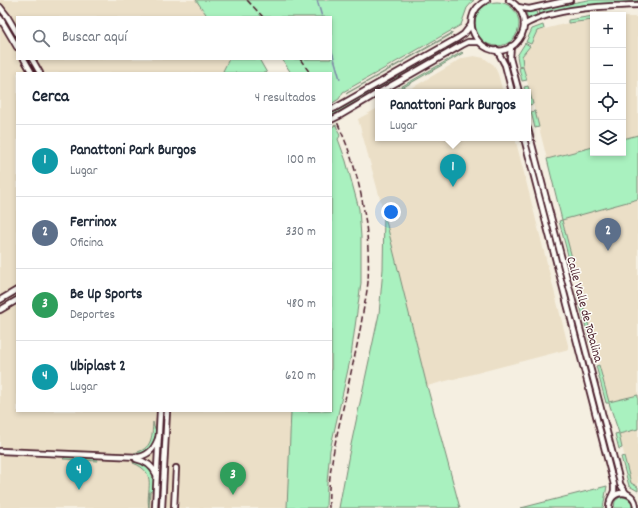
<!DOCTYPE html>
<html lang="es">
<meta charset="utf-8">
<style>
body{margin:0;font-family:Dekko,sans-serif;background:#f2f2f3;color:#1f2937}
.controls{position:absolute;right:12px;top:12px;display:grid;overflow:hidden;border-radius:0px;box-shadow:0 2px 6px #0003}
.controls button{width:36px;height:36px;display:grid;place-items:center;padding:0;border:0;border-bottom:1px solid #e0e1e3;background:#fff;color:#1f2937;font:20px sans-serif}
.you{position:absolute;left:391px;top:212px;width:14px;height:14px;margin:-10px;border:3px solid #fff;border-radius:50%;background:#1a73e8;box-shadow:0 0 0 6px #1a73e833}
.badge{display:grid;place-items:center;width:26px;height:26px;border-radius:50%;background:#111827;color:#fff;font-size:13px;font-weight:700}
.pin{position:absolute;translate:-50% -33px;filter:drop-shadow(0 1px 2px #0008)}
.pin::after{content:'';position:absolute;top:21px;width:14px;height:12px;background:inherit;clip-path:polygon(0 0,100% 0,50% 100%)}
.popup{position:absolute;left:375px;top:89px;width:156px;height:52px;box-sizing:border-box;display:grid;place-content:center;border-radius:0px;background:#fff;filter:drop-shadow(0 1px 3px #0005);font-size:13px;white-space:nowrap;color:#747a83}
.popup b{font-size:15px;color:#1f2937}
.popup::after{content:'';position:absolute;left:50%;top:100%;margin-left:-8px;border:8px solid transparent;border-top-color:#fff}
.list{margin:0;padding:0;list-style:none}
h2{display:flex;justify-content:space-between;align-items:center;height:52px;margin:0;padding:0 16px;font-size:17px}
h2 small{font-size:13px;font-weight:400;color:#747a83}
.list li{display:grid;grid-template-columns:26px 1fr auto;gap:12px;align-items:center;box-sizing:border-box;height:72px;padding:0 16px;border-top:1px solid #e0e1e3}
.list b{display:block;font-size:15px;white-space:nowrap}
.list p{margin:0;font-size:13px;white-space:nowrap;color:#747a83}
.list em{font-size:13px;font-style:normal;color:#747a83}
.icon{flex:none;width:22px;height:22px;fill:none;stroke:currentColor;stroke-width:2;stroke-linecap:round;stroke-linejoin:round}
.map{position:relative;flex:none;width:638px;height:508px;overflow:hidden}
.search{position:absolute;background:#fff;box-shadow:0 2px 6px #0003;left:16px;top:16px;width:316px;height:44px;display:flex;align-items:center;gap:10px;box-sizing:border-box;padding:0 14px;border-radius:0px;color:#747a83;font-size:15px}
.panel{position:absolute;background:#fff;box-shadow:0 2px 6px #0003;left:16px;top:72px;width:316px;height:340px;border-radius:0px}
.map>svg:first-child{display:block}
.built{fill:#ebdfc7}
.green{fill:#a9f1bf;stroke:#7a8875}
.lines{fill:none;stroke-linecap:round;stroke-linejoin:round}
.stream{stroke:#7e88a8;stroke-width:1.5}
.street-casing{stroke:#4a1f2b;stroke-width:8}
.street{stroke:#fdfcf7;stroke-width:4.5}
.rail{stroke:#4a1f2b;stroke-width:1.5;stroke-dasharray:6 3;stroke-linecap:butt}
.street-bridge-casing{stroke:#4a1f2b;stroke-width:8;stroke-linecap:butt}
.street-bridge{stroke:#fdfcf7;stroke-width:4.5}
.labels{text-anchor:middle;stroke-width:3;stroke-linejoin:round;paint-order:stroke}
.street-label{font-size:13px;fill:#4a1f2b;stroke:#fdfcf7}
</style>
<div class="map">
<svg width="638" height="508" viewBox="0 0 638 508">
<rect width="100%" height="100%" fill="#f5efe1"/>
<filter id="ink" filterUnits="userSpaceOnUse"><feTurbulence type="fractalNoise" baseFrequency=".025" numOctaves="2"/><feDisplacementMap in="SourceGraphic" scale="8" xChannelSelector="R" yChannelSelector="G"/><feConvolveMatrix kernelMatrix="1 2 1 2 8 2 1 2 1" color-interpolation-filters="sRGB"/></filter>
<g filter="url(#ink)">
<!-- built -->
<g class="built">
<polygon points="0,0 196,0 208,17 17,17 17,59 229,59 223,71 224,73 17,73 17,411 291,411 287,508 0,508"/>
<polygon points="623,17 638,17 638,135 623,139"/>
<polygon points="593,20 593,147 547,159 522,61 522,56 531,45 537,31 568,23"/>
<polygon points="474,56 484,58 494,65 498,74 503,92 405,92 463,58"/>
<polygon points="378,108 378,138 515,138 569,349 427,386 384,213 358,119"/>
<polygon points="638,199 638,395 609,402 562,220"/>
<polygon points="638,429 638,487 631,483 619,434"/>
</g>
<!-- green -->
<g class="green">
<polygon points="196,0 474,0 467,8 461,25 343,92 339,99 331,104 331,73 291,73 282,59 331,59 331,17 208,17"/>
<polygon points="588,0 638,0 638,2 593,5 540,15 539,9"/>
<circle cx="497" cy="24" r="22"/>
<polygon points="536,10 537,16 528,20 526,12"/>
<polygon points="593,16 593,20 568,23 568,20"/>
<polygon points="543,25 544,29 537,31 531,44 526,42 532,29"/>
<polygon points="452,33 452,34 346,94 347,93"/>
<polygon points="458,41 459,43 331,116 331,114"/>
<polygon points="525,43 530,46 522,56 523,66 519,67 517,56"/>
<polygon points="462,52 463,53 395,92 392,92"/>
<polygon points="229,59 259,59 267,73 224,73 223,71"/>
<polygon points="523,67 527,80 522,81 519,68"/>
<polygon points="528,86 533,104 529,105 528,92 525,92 524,87"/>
<polygon points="535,111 539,127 535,128 531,112"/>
<polygon points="336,125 340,136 338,139 346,161 359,209 361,237 361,283 351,356 330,450 327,483 326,508 287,508 291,411 331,411 331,127"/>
<polygon points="638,135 638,199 562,220 572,258 569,259 559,221 562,220 547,159 593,147 593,153 623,153 623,139"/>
<polygon points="526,138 528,138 616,477 614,477"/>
<polygon points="384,213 427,386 460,508 339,508 349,454 379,314 383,269"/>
<polygon points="580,293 593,342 590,342 577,294"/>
<polygon points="599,365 609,402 638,395 638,429 619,434 622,448 619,449 615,434 619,433 609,403 606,403 596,366"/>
<polygon points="163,411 164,411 160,508 158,508"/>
<path d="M153,422l1,5 2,3c-1,15 -6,24 -22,25v-2c18,-4 18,-15 19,-31z"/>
<polygon points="624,456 631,483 638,487 638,491 629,486 621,457"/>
<polygon points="65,457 97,459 98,461 63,459"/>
<path d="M134,461c17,1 20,13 20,28l-4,3 -1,16c-4,-18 10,-35 -16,-45z"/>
<polygon points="607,486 603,508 521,508"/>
<path d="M620,497c7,-1 12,4 12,11h-18l1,-7z"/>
</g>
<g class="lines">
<!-- stream -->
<g class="stream">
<polyline points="317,0 322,17"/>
<polyline points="331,48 340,79"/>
</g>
<!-- street casing -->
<g class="street-casing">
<g id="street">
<path d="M487,0c-36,18 -2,69 28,44 5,-5 9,-12 9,-19 0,-11 -6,-20 -15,-25"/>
<polyline points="0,7 7,16 17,33"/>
<polyline points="518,7 529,9 570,0"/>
<polyline points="0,18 17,47"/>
<path d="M524,25c28,-17 81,-19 114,-20"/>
<polyline points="511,46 510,58 519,92"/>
<polyline points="497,50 505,65 512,92"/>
<polyline points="24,59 32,73"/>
<polyline points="32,59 40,73"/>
<polyline points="380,92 462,45 468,42 478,42"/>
<polyline points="335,108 458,38 464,34 471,25"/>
<polyline points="339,116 378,93"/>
<polyline points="528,129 619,478 620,484 626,493"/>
<polyline points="524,138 614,485 614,491 610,500"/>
<polyline points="0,300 17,290"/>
<polyline points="0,310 17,300"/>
<path d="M0,451l139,6c12,-3 16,-10 20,-21"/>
<path d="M136,459c9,2 16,6 20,15"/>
<polyline points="155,508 160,411"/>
<polyline points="162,508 167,411"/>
<polyline points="174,508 176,468"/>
<path d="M609,508c0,-20 27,-20 27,0"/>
</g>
</g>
<!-- street -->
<use href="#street" class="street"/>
<!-- rail -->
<g class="rail">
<polyline points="247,0 263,17"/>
<polyline points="300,59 310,73"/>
<path d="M329,508c-2,-38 9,-77 17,-113 6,-28 13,-55 17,-83 2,-10 4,-20 5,-30 3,-58 -10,-121 -37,-172"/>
</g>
<!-- street-bridge casing -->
<g class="street-bridge-casing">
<g id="street-bridge">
<polyline points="331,110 335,108"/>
<polyline points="331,120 339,116"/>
</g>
</g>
<!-- street-bridge -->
<use href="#street-bridge" class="street-bridge"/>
</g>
</g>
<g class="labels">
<!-- street labels -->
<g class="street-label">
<text transform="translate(586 309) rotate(75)" y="5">Calle Valle de Tobalina</text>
</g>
</g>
</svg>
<div class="controls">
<button>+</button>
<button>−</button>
<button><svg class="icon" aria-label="locate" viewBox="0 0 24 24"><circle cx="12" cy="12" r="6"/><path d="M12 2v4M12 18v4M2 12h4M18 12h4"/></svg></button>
<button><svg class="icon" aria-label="layers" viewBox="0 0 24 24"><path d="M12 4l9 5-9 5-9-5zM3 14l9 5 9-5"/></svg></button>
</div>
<div class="you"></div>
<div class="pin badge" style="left:453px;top:187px;background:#0f9aa8">1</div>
<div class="popup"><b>Panattoni Park Burgos</b>Lugar</div>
<div class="pin badge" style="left:608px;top:251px;background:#5c6f8a">2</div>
<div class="pin badge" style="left:233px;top:495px;background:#2e9e5b">3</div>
<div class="pin badge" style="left:79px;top:490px;background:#0f9aa8">4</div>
<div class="search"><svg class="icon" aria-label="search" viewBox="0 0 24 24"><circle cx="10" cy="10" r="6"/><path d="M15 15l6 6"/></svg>Buscar aquí</div>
<section class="panel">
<h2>Cerca<small>4 resultados</small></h2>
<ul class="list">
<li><span class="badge" style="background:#0f9aa8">1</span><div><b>Panattoni Park Burgos</b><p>Lugar</p></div><em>100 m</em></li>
<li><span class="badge" style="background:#5c6f8a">2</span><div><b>Ferrinox</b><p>Oficina</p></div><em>330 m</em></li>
<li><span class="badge" style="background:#2e9e5b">3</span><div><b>Be Up Sports</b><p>Deportes</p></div><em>480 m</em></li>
<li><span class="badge" style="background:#0f9aa8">4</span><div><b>Ubiplast 2</b><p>Lugar</p></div><em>620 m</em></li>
</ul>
</section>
</div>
